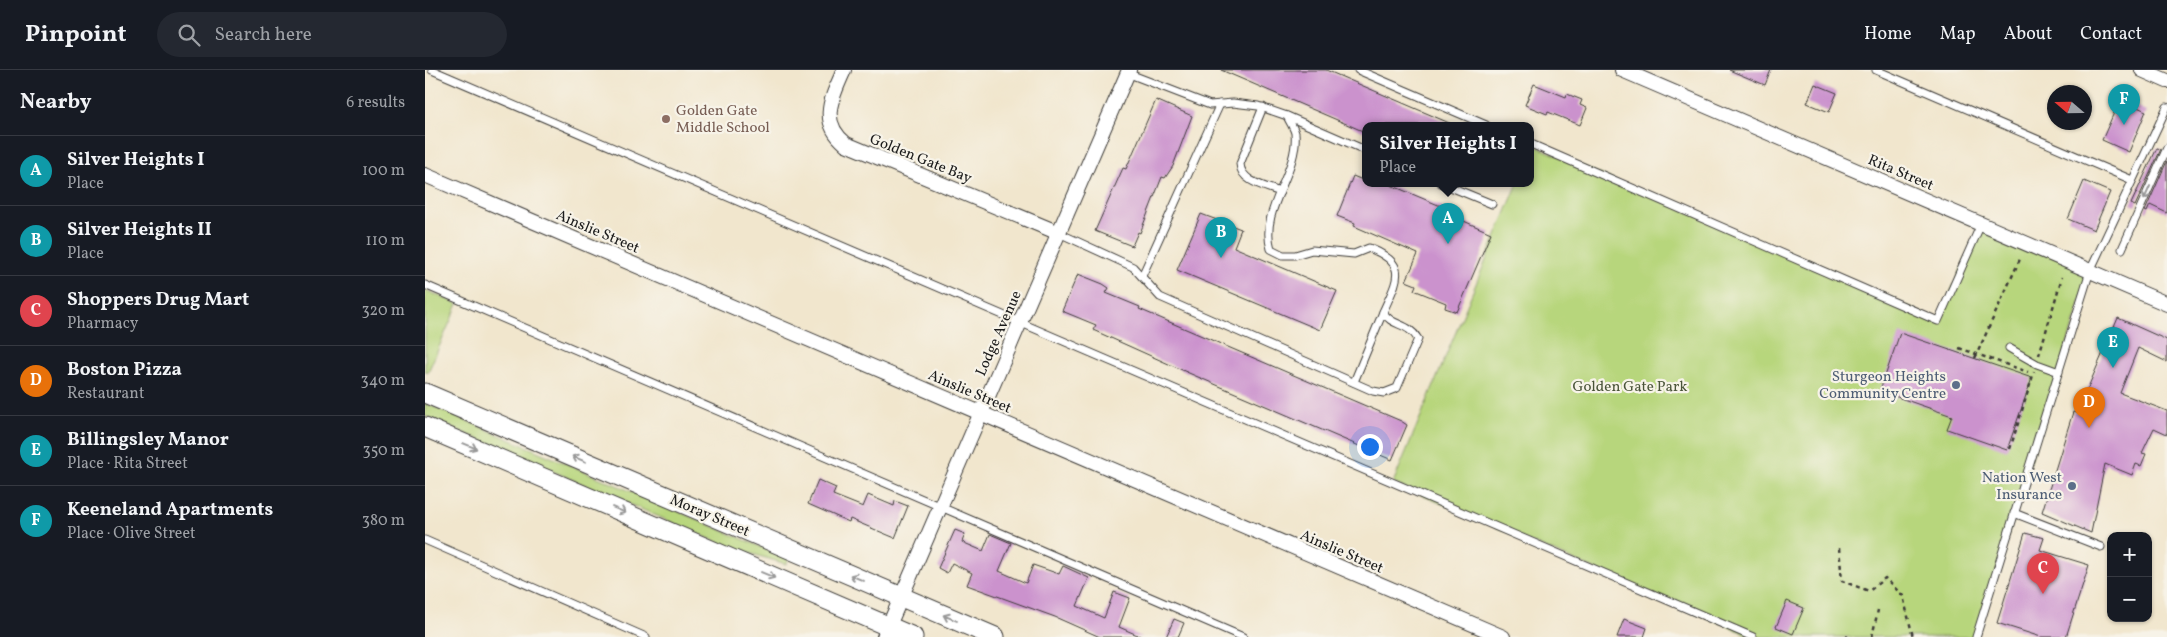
<!DOCTYPE html>
<meta charset="utf-8">
<style>
body{margin:0;font-family:Vollkorn,serif;background:#242831;color:#f1f3f6}
.controls{position:absolute;right:15px;bottom:15px;display:grid;overflow:hidden;border-radius:10px;box-shadow:0 1px 4px #0004}
.controls button{width:45px;height:45px;display:grid;place-items:center;padding:0;border:0;border-bottom:1px solid #363941;background:#171b24;color:#f1f3f6;font:25px sans-serif}
.compass{position:absolute;left:1622px;top:15px;width:45px;height:45px;border-radius:50%;background:#171b24;box-shadow:0 1px 4px #0004;rotate:290deg}
.you{position:absolute;left:944px;top:376px;width:18px;height:18px;margin:-12px;border:4px solid #fff;border-radius:50%;background:#1a73e8;box-shadow:0 0 0 8px #1a73e833}
.badge{display:grid;place-items:center;width:32px;height:32px;border-radius:50%;background:#0b8043;color:#fff;font-size:16px;font-weight:700}
.pin{position:absolute;translate:-50% -41px;filter:drop-shadow(0 1px 2px #0008)}
.pin::after{content:'';position:absolute;top:26px;width:18px;height:15px;background:inherit;clip-path:polygon(0 0,100% 0,50% 100%)}
.popup{position:absolute;left:937px;top:52px;width:172px;height:65px;box-sizing:border-box;display:grid;place-content:center;border-radius:10px;background:#171b24;filter:drop-shadow(0 1px 4px #0005);font-size:16px;white-space:nowrap;color:#9ea1a6}
.popup b{font-size:19px;color:#f1f3f6}
.popup::after{content:'';position:absolute;left:50%;top:100%;margin-left:-10px;border:10px solid transparent;border-top-color:#171b24}
.list{margin:0;padding:0;list-style:none}
h2{display:flex;justify-content:space-between;align-items:center;height:65px;margin:0;padding:0 20px;font-size:21px}
h2 small{font-size:16px;font-weight:400;color:#9ea1a6}
.list li{display:grid;grid-template-columns:32px 1fr auto;gap:15px;align-items:center;box-sizing:border-box;height:70px;padding:0 20px;border-top:1px solid #363941}
.list b{display:block;font-size:19px;white-space:nowrap}
.list p{margin:0;font-size:16px;white-space:nowrap;color:#9ea1a6}
.list em{font-size:16px;font-style:normal;color:#9ea1a6}
.icon{flex:none;width:28px;height:28px;fill:none;stroke:currentColor;stroke-width:2;stroke-linecap:round;stroke-linejoin:round}
.map{position:relative;flex:none;width:1742px;height:567px;overflow:hidden}
header{display:flex;align-items:center;gap:30px;box-sizing:border-box;height:70px;padding:0 25px;background:#171b24;border-bottom:1px solid #363941}
header strong{font-size:24px}
nav{display:flex;gap:28px;margin-inline-start:auto;font-size:18px}
.search{width:350px;height:45px;background:#242831;display:flex;align-items:center;gap:12px;box-sizing:border-box;padding:0 18px;border-radius:28px;color:#9ea1a6;font-size:19px}
main{display:flex}
aside{flex:1;background:#171b24}
.map>svg:first-child{display:block}
.green{fill:#b7d67c;stroke:#6a794c}
.building{fill:#cb92cd}
.lines{fill:none;stroke-linecap:round;stroke-linejoin:round}
.lane-casing{stroke:#3c3a37;stroke-width:9}
.street-casing{stroke:#3c3a37;stroke-width:16}
.secondary-casing{stroke:#3c3a37;stroke-width:21}
.path{stroke:#3c3a37;stroke-width:2.5;stroke-dasharray:4 4;stroke-linecap:butt}
.lane{stroke:#fff;stroke-width:7}
.street{stroke:#fff;stroke-width:14}
.secondary{stroke:#fff;stroke-width:19}
.oneway{stroke:#999}
.education-dot{fill:#8d6e63;stroke:#f7f3e8;stroke-width:2}
.service-dot{fill:#5c6f8a;stroke:#f7f3e8;stroke-width:2}
.labels{text-anchor:middle;stroke-width:4.5;stroke-linejoin:round;paint-order:stroke}
.education-label{font-size:15px;fill:#785e54;stroke:#f7f3e8;text-anchor:start}
.street-label{font-size:15px;fill:#1c1c1c;stroke:#f7f3e8}
.service-label{font-size:15px;fill:#4e5e75;stroke:#f7f3e8;text-anchor:end}
.park-label{font-size:15px;fill:#4a5439;stroke:#f7f3e8}
</style>
<header>
<strong>Pinpoint</strong>
<div class="search"><svg class="icon" aria-label="search" viewBox="0 0 24 24"><circle cx="10" cy="10" r="6"/><path d="M15 15l6 6"/></svg>Search here</div>
<nav><a>Home</a><a>Map</a><a>About</a><a>Contact</a></nav>
</header>
<main>
<aside>
<h2>Nearby<small>6 results</small></h2>
<ul class="list">
<li><span class="badge" style="background:#0f9aa8">A</span><div><b>Silver Heights I</b><p>Place</p></div><em>100 m</em></li>
<li><span class="badge" style="background:#0f9aa8">B</span><div><b>Silver Heights II</b><p>Place</p></div><em>110 m</em></li>
<li><span class="badge" style="background:#e0444e">C</span><div><b>Shoppers Drug Mart</b><p>Pharmacy</p></div><em>320 m</em></li>
<li><span class="badge" style="background:#e8710a">D</span><div><b>Boston Pizza</b><p>Restaurant</p></div><em>340 m</em></li>
<li><span class="badge" style="background:#0f9aa8">E</span><div><b>Billingsley Manor</b><p>Place · Rita Street</p></div><em>350 m</em></li>
<li><span class="badge" style="background:#0f9aa8">F</span><div><b>Keeneland Apartments</b><p>Place · Olive Street</p></div><em>380 m</em></li>
</ul>
</aside>
<div class="map">
<svg width="1742" height="567" viewBox="0 0 1742 567">
<rect width="100%" height="100%" fill="#f7f3e8"/>
<filter id="ink" filterUnits="userSpaceOnUse"><feTurbulence type="fractalNoise" baseFrequency=".02" numOctaves="2"/><feDisplacementMap in="SourceGraphic" scale="10" xChannelSelector="R" yChannelSelector="G"/><feConvolveMatrix kernelMatrix="1 2 1 2 8 2 1 2 1" color-interpolation-filters="sRGB"/></filter>
<filter id="wash" filterUnits="userSpaceOnUse"><feTurbulence type="fractalNoise" baseFrequency=".0096" numOctaves="4" result="noise"/><feDisplacementMap in="SourceGraphic" scale="20" xChannelSelector="R" yChannelSelector="G"/><feGaussianBlur stdDeviation="1.12" result="paint"/><feColorMatrix in="noise" values="0 0 0 0 0 0 0 0 0 0 0 0 0 0 0 0 0 1.4 0 .05"/><feComposite in="paint" operator="in"/></filter>
<g filter="url(#wash)">
<rect width="100%" height="100%" fill="#f1e6cd"/>
<!-- green -->
<g class="green">
<polygon points="1108,75 1513,250 1556,154 1665,201 1551,567 1328,567 968,413 1093,113 1106,113 1106,82"/>
<polygon points="0,220 33,234 3,302 0,301"/>
<polygon points="0,333 9,337 364,489 361,494 304,477 0,346"/>
</g>
<g id="blocks">
<!-- building -->
<g class="building">
<polygon points="796,0 901,0 1029,55 940,55 940,62"/>
<polygon points="1304,0 1346,0 1340,15"/>
<polygon points="1109,14 1141,27 1142,24 1157,30 1155,35 1162,38 1155,55 1123,42 1122,44 1100,35"/>
<polygon points="1390,14 1412,23 1404,42 1382,33"/>
<polygon points="1695,29 1721,41 1704,82 1677,70"/>
<polygon points="731,30 767,46 748,96 740,108 737,107 715,163 713,162 707,176 670,161 698,98 701,99"/>
<polygon points="1732,78 1736,79 1710,136 1706,134"/>
<polygon points="1742,91 1742,143 1725,135 1722,142 1720,141"/>
<polygon points="928,106 940,111 940,113 961,113 1018,137 1016,141 1066,163 1032,242 1020,238 1021,233 989,220 991,215 981,211 993,184 929,156 930,153 912,146"/>
<polygon points="1659,111 1685,122 1669,160 1643,149"/>
<polygon points="776,144 816,159 809,177 912,221 895,260 752,200"/>
<polygon points="653,204 678,214 684,218 681,223 715,237 714,239 976,351 982,355 967,390 766,304 668,260 671,255 637,241"/>
<polygon points="1693,248 1742,270 1742,292 1713,278 1695,323 1742,341 1742,364 1729,358 1717,383 1721,384 1716,396 1711,394 1707,405 1680,394 1666,463 1617,442 1648,342 1652,343"/>
<polygon points="1475,263 1607,308 1582,380 1522,359 1527,346 1455,321"/>
<polygon points="393,410 411,418 408,425 438,437 443,425 469,436 470,431 483,436 470,468 425,449 424,452 383,434"/>
<polygon points="530,460 540,464 537,472 558,481 565,464 586,473 574,501 601,513 608,495 634,504 638,496 664,508 652,536 679,548 689,522 705,528 694,557 717,567 675,567 630,547 542,515 547,503 527,493 522,503 513,498"/>
<polygon points="1600,463 1619,468 1615,480 1664,495 1641,567 1616,567 1572,553"/>
<polygon points="1362,531 1379,538 1368,564 1351,557"/>
<polygon points="749,549 759,553 753,567 741,567"/>
<polygon points="1199,549 1222,558 1219,567 1192,567"/>
</g>
</g>
</g>
<g filter="url(#ink)">
<use href="#blocks" fill-opacity="0" stroke="#3c3a37" stroke-width="1"/>
<g class="lines">
<!-- lane casing -->
<g class="lane-casing">
<g id="lane">
<polyline points="7,0 1328,567"/>
<polyline points="933,0 1061,55"/>
<polyline points="1451,0 1707,110"/>
<path d="M838,37l-23,57c1,18 25,22 40,28"/>
<polyline points="862,46 940,80"/>
<polyline points="1106,74 1513,251 1556,154"/>
<polyline points="1016,113 1067,134"/>
<path d="M634,163l74,34 27,30 213,94 11,2 13,-5 21,-49c-10,-17 -26,-12 -35,-27 14,-32 27,-48 -14,-64l-15,6 -42,-4 -17,5h-12l-12,-6c-12,-40 28,-76 24,-116 -1,-5 -6,-12 -8,-17l-29,-10 -25,-3 -23,2 -83,-32"/>
<polyline points="1697,179 1742,78"/>
<polyline points="717,206 795,34"/>
<polyline points="0,215 818,567"/>
<polyline points="1584,278 1612,294 1634,302"/>
<polyline points="929,312 958,242"/>
<polyline points="1589,443 1676,477"/>
<polyline points="0,470 221,567"/>
<polyline points="1551,567 1665,201 1742,37"/>
</g>
</g>
<!-- street casing -->
<g class="street-casing">
<g id="street">
<path d="M419,0c-12,28 -26,51 2,74l213,89"/>
<polyline points="1197,0 1742,234"/>
<polyline points="1717,0 1742,11"/>
<polyline points="0,105 1078,567"/>
<polyline points="459,567 704,0"/>
</g>
</g>
<!-- secondary casing -->
<g class="secondary-casing">
<g id="secondary">
<polyline points="0,323 570,567"/>
<polyline points="0,357 488,567"/>
</g>
</g>
<!-- path -->
<g class="path">
<polyline points="1534,278 1603,302"/>
<polyline points="1614,285 1637,207"/>
<polyline points="1550,288 1595,189"/>
<polyline points="1585,379 1609,302"/>
<polyline points="1414,478 1417,511 1444,521 1460,508 1478,526 1488,567"/>
<polyline points="1421,566 1423,567"/>
<polyline points="1447,567 1453,540"/>
<polyline points="1522,567 1524,567"/>
</g>
<!-- lane -->
<use href="#lane" class="lane"/>
<!-- street -->
<use href="#street" class="street"/>
<!-- secondary -->
<use href="#secondary" class="secondary"/>
</g>
<!-- one-way arrows -->
<defs><path id="oneway-shaft" d="M-6 0H5M1.5-3L5.5 0L1.5 3" fill="none" stroke-width="1.6" stroke-linecap="round" stroke-linejoin="round" transform="scale(1.25)"/></defs>
<g class="oneway">
<use href="#oneway-shaft" transform="translate(1722 123) rotate(114)"/>
<use href="#oneway-shaft" transform="translate(45 376) rotate(23)"/>
<use href="#oneway-shaft" transform="translate(154 389) rotate(-157)"/>
<use href="#oneway-shaft" transform="translate(194 440) rotate(23)"/>
<use href="#oneway-shaft" transform="translate(343 505) rotate(23)"/>
<use href="#oneway-shaft" transform="translate(432 508) rotate(-157)"/>
<use href="#oneway-shaft" transform="translate(525 548) rotate(-157)"/>
</g>
</g>
<!-- markers -->
<circle class="education-dot" cx="241" cy="49" r="5"/>
<g class="service-dot">
<circle cx="1531" cy="315" r="5"/>
<circle cx="1647" cy="416" r="5"/>
</g>
<g class="labels">
<!-- education labels -->
<g class="education-label">
<text x="251" y="45">Golden Gate<tspan x="251" dy="17">Middle School</tspan></text>
</g>
<!-- street labels -->
<g class="street-label">
<text transform="translate(496 88) rotate(22)" y="5">Golden Gate Bay</text>
<text transform="translate(1476 102) rotate(23)" y="5">Rita Street</text>
<text transform="translate(173 161) rotate(23)" y="5">Ainslie Street</text>
<text transform="translate(573 263) rotate(-66)" y="5">Lodge Avenue</text>
<text transform="translate(545 321) rotate(23)" y="5">Ainslie Street</text>
<text transform="translate(285 445) rotate(23)" y="5">Moray Street</text>
<text transform="translate(917 481) rotate(23)" y="5">Ainslie Street</text>
</g>
<!-- service labels -->
<g class="service-label">
<text x="1521" y="311">Sturgeon Heights<tspan x="1521" dy="17">Community Centre</tspan></text>
<text x="1637" y="412">Nation West<tspan x="1637" dy="17">Insurance</tspan></text>
</g>
<!-- park labels -->
<g class="park-label">
<text x="1205" y="321">Golden Gate Park</text>
</g>
</g>
</svg>
<div class="controls">
<button>+</button>
<button>−</button>
</div>
<svg class="compass" viewBox="-18 -18 36 36"><path d="M0-13l5 13h-10z" fill="#e53935"/><path d="M0 13l5-13h-10z" fill="#9ea1a6"/></svg>
<div class="you"></div>
<div class="pin badge" style="left:1023px;top:174px;background:#0f9aa8">A</div>
<div class="popup"><b>Silver Heights I</b>Place</div>
<div class="pin badge" style="left:796px;top:188px;background:#0f9aa8">B</div>
<div class="pin badge" style="left:1618px;top:524px;background:#e0444e">C</div>
<div class="pin badge" style="left:1664px;top:358px;background:#e8710a">D</div>
<div class="pin badge" style="left:1688px;top:298px;background:#0f9aa8">E</div>
<div class="pin badge" style="left:1699px;top:55px;background:#0f9aa8">F</div>
</div>
</main>
